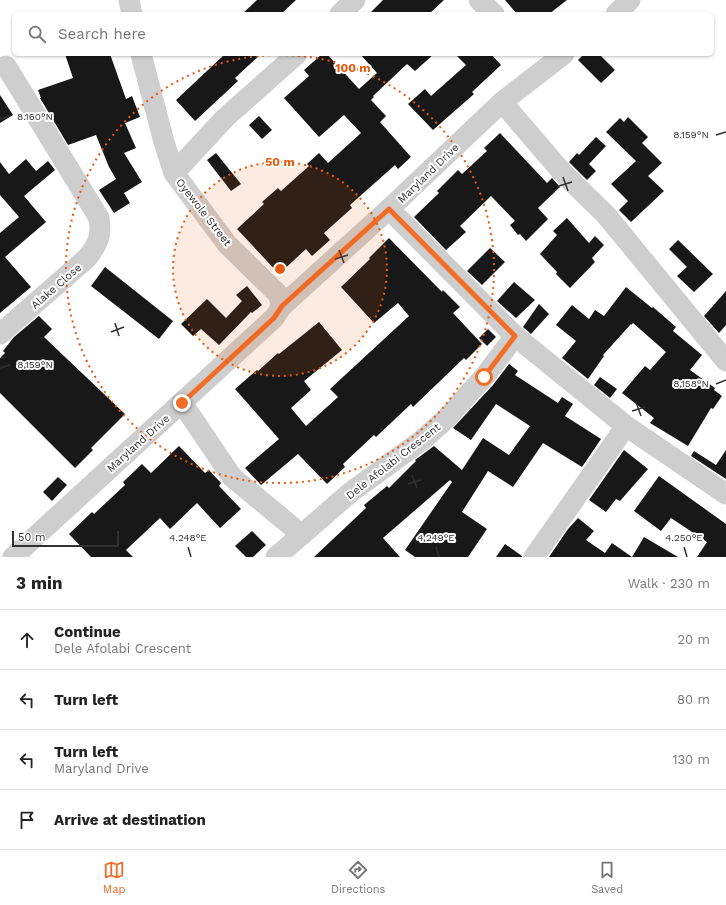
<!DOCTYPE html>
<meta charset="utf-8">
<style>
body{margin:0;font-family:"Work Sans",sans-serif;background:#f2f2f2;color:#222}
.scale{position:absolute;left:12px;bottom:10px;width:107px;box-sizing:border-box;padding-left:4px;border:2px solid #313131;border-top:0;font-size:11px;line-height:14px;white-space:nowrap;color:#313131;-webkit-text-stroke:3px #fff;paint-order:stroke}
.stop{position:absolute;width:12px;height:12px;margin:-9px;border:3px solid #f26d28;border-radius:50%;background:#fff}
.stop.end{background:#f26d28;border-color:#fff;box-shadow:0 1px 4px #0008}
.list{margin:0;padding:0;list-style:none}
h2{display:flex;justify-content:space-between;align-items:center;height:52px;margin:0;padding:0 16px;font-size:17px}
h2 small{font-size:13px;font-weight:400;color:#767676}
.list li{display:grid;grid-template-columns:26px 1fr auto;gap:12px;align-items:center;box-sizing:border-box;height:60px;padding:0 16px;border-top:1px solid #e0e0e0}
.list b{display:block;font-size:15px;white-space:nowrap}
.list p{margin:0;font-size:13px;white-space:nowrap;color:#767676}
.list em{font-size:13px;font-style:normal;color:#767676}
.icon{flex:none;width:22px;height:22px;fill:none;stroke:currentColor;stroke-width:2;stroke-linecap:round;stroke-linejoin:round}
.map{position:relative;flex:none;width:726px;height:557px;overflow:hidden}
.search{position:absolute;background:#fff;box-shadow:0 1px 3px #0004;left:12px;right:12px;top:12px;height:44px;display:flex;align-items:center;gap:10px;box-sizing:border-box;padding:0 14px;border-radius:6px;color:#767676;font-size:15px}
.sheet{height:292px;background:#fff}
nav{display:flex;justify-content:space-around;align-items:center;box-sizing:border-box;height:56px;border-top:1px solid #e0e0e0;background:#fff;font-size:11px;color:#767676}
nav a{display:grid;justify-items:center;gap:2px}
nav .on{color:#f26d28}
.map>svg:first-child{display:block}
.building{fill:#181818}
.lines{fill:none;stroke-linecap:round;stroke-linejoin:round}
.minor{stroke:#cecece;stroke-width:21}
.route{stroke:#f26d28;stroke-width:5}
.ticks{fill:none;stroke:#313131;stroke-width:1.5}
.ring{fill:none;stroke:#e8590c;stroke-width:2;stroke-dasharray:2 4}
.labels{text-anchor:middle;stroke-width:4;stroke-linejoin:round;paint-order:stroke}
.street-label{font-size:11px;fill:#313131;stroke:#fff}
.ticks-label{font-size:10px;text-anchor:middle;fill:#313131;stroke:#fff;stroke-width:4;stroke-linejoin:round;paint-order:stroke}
.centre{fill:#e8590c;stroke:#fff;stroke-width:2}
.ring-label{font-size:12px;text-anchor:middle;font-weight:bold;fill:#e8590c;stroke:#fff;stroke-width:4;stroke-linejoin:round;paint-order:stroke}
</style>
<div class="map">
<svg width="726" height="557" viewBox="0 0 726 557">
<rect width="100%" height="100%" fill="#fff"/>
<!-- building -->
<g class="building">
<polygon points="257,0 296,0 281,14 242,14"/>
<polygon points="383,0 444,0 429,14 369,14"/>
<polygon points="505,0 567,0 549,14 517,14"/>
<polygon points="65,54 110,54 126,99 132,96 140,117 125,123 136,148 124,153 142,182 124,193 130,203 114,213 99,190 116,179 109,167 96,135 68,145 40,98 41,98 38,90 73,78"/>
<polygon points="225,54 261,54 235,78 238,81 195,121 176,100"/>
<polygon points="322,54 327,54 359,89 377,73 360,54 434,54 415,71 407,64 373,96 374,97 371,100 386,116 380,122 411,157 398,169 395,165 350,205 352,208 324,233 330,240 312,256 306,249 279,274 237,229 264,204 262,202 278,188 281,191 309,166 307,164 319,153 328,163 361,133 344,115 319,137 284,98 309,76 304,70"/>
<polygon points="455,54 491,54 501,65 472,92 474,94 433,130 408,104 425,89 431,96 466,65"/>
<polygon points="584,54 599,54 615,70 601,83 578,60"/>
<polygon points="0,95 13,115 0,123"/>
<polygon points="259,116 272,130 262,139 249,125"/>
<polygon points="628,117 648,137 642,143 662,163 648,176 664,191 631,222 619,210 628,201 611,184 636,161 606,132 620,118 624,122"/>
<polygon points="500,133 547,183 552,178 560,187 538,208 548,219 526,241 520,234 518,235 510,225 515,221 491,196 460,226 466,232 446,250 414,217 439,193 437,191 458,170 462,174 487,151 484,148"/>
<polygon points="596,137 606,146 589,164 596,171 587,180 569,162 577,153 579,155"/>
<polygon points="216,153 241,184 231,191 207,160"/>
<polygon points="26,159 36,171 48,161 55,170 24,196 46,222 5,257 31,287 0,313 0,233 19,217 0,195 0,162 9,174"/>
<polygon points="567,218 589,243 595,236 604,245 592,258 595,262 570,288 556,274 557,272 540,254 557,235 553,231"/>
<polygon points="389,238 442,292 443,290 460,307 453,313 482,344 466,360 464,358 413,407 411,404 376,437 374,435 343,464 345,467 327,484 298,454 261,485 245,468 279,439 235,389 257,370 258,371 278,353 279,354 319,322 342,350 304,381 311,390 291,408 306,426 338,397 330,389 409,316 398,303 374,323 341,287 370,259 369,258"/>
<polygon points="678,240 713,274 694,292 677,276 687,267 669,249"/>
<polygon points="490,248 505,262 482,285 467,271"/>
<polygon points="105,267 173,321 159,339 91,286"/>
<polygon points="514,282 535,300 516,318 497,301"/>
<polygon points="247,286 262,305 252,313 251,312 219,345 201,329 193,336 181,324 207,299 226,318 242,301 236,295"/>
<polygon points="626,287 652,308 653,307 676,327 673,331 702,355 690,370 715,388 714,390 722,396 713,409 711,408 688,446 650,423 654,418 622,393 645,366 650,370 666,352 633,323 631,325 631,324 603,355 604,356 588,379 562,358 576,341 556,325 572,305 589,319 595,310 604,316"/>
<polygon points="726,291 726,325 719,333 704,316"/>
<polygon points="539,304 549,314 531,334 523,327"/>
<polygon points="39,316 52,329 44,337 125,414 91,448 93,450 75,468 0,393 0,358 5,353 3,351 14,337"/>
<polygon points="488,329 496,337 487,346 479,338"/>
<polygon points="509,364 518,371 515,375 558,403 562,397 573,404 565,416 601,439 582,467 543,443 513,487 488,471 462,512 487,529 468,557 415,557 405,550 452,482 450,480 383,538 400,557 314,557 366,508 364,505 387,486 389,488 416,461 415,460 434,446 462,470 483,438 509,455 530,426 496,404 471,440 453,428 493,385"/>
<polygon points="600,377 617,389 610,398 594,385"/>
<polygon points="179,446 205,473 209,470 221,483 219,486 241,509 220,528 197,503 170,529 160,518 126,550 133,557 91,557 69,534 92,512 94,514 125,485 123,482 142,464 151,473"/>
<polygon points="624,450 648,469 620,501 616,499 606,512 589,500"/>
<polygon points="726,450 726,479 691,456 694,451 716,465"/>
<polygon points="659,476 726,524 726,557 697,557 707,542 671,518 661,531 634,511"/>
<polygon points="58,477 67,485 52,501 43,492"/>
<polygon points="578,518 594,531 586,540 605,553 612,543 632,557 644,537 678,557 549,557 568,529"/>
<polygon points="252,531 266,545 253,557 246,557 235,546"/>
<polygon points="505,544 522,556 522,557 496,557"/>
</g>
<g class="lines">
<!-- minor -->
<g class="minor">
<polyline points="129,0 132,14"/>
<polyline points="479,0 494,14"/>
<polyline points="340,14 355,0"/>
<polyline points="616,14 630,0"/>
<polyline points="141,54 164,142 174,173 227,244 278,294 282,306"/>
<polyline points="502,102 562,172 606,215 726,361"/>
<polyline points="174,173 225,118 297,54"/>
<polyline points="389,209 515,336 626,426 726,494"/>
<path d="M0,334l87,-76c11,-14 15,-22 12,-40l-93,-152"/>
<polyline points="182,403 232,477 302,535"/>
<polyline points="13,557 274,318 282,306 389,209 502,102 564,54"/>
<polyline points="276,557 351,492 421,441 446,419 484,377 515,336"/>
<polyline points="534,557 626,426"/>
</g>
</g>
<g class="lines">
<!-- route -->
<polyline class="route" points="182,403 274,318 282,306 389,209 515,336 484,377"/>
</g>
<!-- ticks -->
<path class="ticks" d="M0,119l10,-3M716,135l10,-3M563,177l5,14M559,186l13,-4M339,250l5,13M335,259l13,-4M115,323l4,13M111,332l13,-5M0,368l10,-3M716,384l10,-4M636,402l5,14M632,411l13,-4M412,475l5,13M408,484l13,-4M188,547l3,10M436,547l3,10M684,547l3,10"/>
<!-- distance rings -->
<circle cx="280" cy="269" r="107" fill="#e8590c" fill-opacity=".12"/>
<g class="ring">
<circle cx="280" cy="269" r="107"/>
<circle cx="280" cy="269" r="214"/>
</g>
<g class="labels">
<!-- street labels -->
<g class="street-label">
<text transform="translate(428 173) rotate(-44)" y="4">Maryland Drive</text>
<text transform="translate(204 212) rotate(52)" y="4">Oyewole Street</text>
<text transform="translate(56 286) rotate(-41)" y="4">Alake Close</text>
<text transform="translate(138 443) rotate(-42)" y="4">Maryland Drive</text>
<text transform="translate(393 461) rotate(-38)" y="4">Dele Afolabi Crescent</text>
</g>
</g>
<g class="ticks-label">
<text x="35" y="120">8.160°N</text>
<text x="691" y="138">8.159°N</text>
<text x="35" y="368">8.159°N</text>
<text x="691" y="387">8.158°N</text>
<text x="188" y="541">4.248°E</text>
<text x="436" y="541">4.249°E</text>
<text x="684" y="541">4.250°E</text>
</g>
<circle cx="280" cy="269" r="6" class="centre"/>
<g class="ring-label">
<text x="353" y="72">100 m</text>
<text x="280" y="166">50 m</text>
</g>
</svg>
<div class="scale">50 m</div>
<div class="stop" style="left:484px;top:377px"></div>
<div class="stop end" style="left:182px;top:403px"></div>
<div class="search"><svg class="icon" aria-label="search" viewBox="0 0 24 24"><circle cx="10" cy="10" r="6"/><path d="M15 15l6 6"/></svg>Search here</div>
</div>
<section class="sheet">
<h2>3 min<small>Walk · 230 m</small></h2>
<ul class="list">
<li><svg class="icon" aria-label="ahead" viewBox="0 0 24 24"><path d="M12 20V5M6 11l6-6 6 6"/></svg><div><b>Continue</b><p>Dele Afolabi Crescent</p></div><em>20 m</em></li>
<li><svg class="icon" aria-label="left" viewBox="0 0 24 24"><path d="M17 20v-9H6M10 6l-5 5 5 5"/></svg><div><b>Turn left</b></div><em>80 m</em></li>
<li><svg class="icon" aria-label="left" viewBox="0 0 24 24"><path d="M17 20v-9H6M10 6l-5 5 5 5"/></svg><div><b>Turn left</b><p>Maryland Drive</p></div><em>130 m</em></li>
<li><svg class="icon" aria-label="arrive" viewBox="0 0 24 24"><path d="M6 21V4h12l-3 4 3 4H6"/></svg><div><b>Arrive at destination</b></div></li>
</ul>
</section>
<nav>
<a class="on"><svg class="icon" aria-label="map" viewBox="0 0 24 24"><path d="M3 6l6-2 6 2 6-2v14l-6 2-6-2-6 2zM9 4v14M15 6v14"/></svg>Map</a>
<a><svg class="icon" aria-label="directions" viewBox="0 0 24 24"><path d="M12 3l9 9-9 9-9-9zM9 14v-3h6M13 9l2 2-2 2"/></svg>Directions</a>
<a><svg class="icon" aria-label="saved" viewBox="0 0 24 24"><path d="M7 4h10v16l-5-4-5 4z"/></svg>Saved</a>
</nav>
